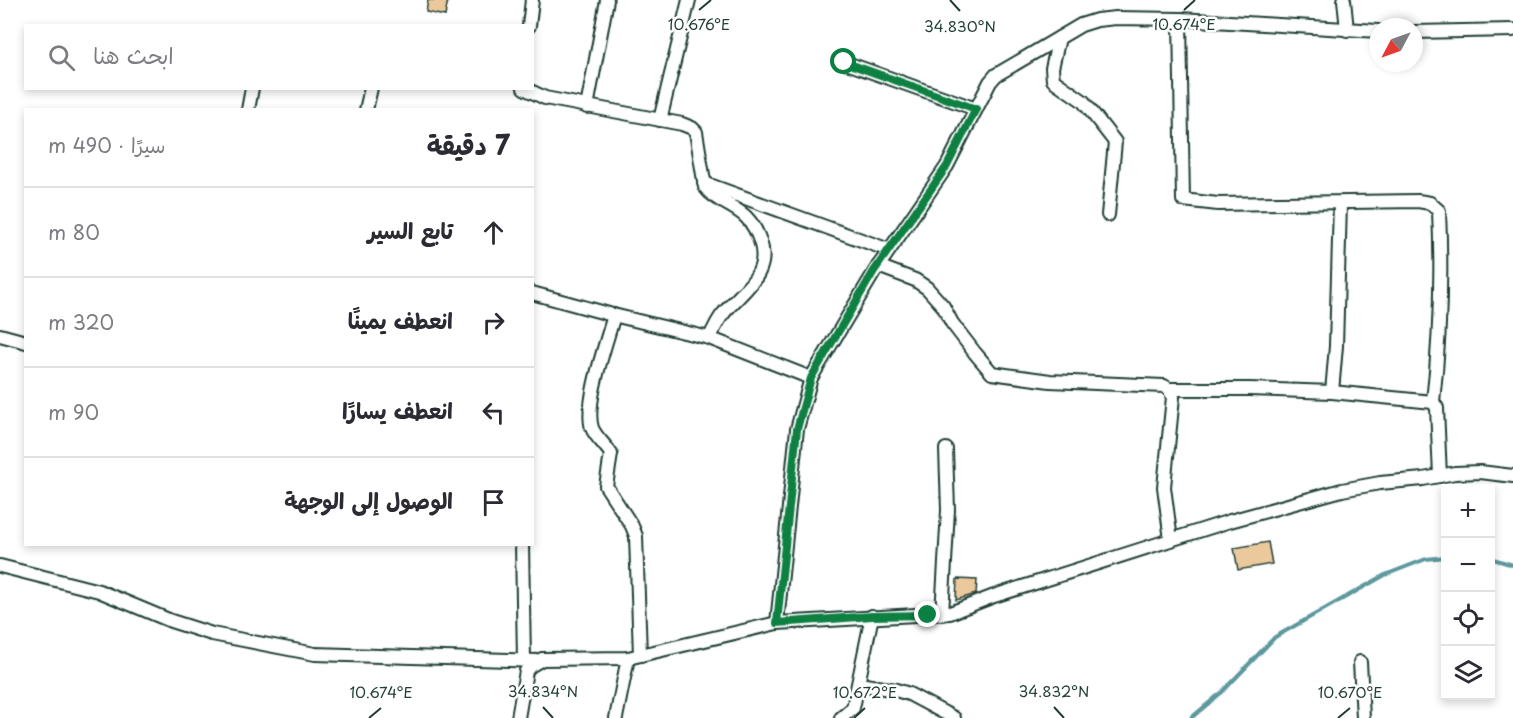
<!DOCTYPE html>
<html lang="ar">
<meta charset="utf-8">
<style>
body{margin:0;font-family:"Playpen Sans","Playpen Sans Arabic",sans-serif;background:#f2f2f3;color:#2b2b33;direction:rtl}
.controls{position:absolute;right:18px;bottom:18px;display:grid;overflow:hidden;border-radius:0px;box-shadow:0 3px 9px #0003}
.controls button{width:54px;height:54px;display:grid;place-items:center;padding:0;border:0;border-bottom:2px solid #e1e1e2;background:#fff;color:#2b2b33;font:30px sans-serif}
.compass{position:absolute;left:1369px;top:18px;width:54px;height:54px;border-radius:50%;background:#fff;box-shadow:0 3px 9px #0003;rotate:229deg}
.stop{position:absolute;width:18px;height:18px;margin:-14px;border:4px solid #0b8043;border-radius:50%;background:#fff}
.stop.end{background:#0b8043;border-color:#fff;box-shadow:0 2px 6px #0008}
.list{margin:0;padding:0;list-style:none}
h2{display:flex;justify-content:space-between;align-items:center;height:78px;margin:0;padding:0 24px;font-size:26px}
h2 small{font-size:20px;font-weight:400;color:#7c7c81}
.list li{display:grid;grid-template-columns:39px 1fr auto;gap:18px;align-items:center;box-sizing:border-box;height:90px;padding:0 24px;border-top:2px solid #e1e1e2}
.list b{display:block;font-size:22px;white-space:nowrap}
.list em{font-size:20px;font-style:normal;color:#7c7c81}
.icon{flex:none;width:33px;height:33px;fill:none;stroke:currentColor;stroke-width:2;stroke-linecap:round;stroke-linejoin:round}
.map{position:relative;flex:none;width:1513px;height:718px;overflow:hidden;direction:ltr}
.search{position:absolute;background:#fff;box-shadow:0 3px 9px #0003;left:24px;top:24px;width:510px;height:66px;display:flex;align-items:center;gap:15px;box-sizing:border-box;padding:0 21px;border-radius:0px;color:#7c7c81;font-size:22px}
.panel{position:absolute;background:#fff;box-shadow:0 3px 9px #0003;left:24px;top:108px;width:510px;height:438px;border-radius:0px;direction:rtl}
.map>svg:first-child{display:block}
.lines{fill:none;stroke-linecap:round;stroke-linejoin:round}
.stream{stroke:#5d989e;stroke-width:4}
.building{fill:#ebc99c;stroke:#1f3d34;stroke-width:1.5}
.minor-casing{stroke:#1f3d34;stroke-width:16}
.minor{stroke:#fff;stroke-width:12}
.route{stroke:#0b8043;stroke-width:8}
.ticks{fill:none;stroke:#1f3d34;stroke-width:2}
.ticks-label{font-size:15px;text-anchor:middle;fill:#1f3d34;stroke:#fff;stroke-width:5;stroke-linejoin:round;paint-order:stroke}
</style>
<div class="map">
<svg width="1513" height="718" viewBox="0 0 1513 718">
<rect width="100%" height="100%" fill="#fff"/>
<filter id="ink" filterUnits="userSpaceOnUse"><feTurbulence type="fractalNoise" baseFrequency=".0167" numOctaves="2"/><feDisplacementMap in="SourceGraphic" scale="12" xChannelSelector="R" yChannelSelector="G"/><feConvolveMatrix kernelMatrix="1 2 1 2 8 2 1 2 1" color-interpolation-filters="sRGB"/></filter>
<g filter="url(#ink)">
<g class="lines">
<!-- stream -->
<g class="stream">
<polyline points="1490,558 1513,565"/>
<polyline points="1191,718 1222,692 1275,637 1385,575 1426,559 1446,557"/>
</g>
</g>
<!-- building -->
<g class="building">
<polygon points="428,0 448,0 445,16 426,12"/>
<polygon points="1268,542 1272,564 1238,570 1234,548"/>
<polygon points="957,579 977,580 976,594 956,600"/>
</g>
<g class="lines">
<!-- minor casing -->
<g class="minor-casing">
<g id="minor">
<polyline points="1344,0 1347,30"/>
<path d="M1180,19l3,181 35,4 200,-3 12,2 9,8c3,64 1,127 -6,191"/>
<polyline points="529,26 532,0"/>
<polyline points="1414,32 1513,30"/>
<polyline points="1059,38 1052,68 1053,80 1083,101 1115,142 1108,215"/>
<polyline points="844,62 976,109"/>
<path d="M524,88l21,10 137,26 10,4 4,4 9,55c10,14 29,18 41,30 7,7 11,15 14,24 12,34 -19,50 -37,73 -6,7 -9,16 -14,24"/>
<polyline points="587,107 607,0"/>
<polyline points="248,110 252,88"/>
<polyline points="366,110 371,88"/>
<polyline points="660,120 689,0"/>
<polyline points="704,183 889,250"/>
<polyline points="878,266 915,280 927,288 943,306 952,323 975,353 992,373 1050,381 1164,386 1169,389 1173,397 1164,487 1171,540"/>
<polyline points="532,293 609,314 709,338 811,378"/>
<path d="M614,315c-7,26 -30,89 -22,113 4,10 14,17 19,26l-5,32 26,40 4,10 4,119"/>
<polyline points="0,335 26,342"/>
<polyline points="1169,389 1249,389 1332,392 1433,402 1437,408 1440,476"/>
<polyline points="1332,392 1336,346 1340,204"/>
<polyline points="522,544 524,660"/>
<polyline points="0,566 99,591 171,621 212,634 315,654 538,661"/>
<polyline points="942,614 948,510 946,449"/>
<polyline points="777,623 797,429 811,378 875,271 947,166 990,82 996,75 1081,25 1097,20 1116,18 1180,19 1378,31"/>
<polyline points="1360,662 1363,718"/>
<polyline points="859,684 896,690 909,694 954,718"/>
<polyline points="518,718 526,671 530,666 542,659 628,658 777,623 950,613 994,596 1120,556 1230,521 1342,490 1380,483 1423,479 1455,473 1480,472 1513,476"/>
<polyline points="616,718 628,658"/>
<polyline points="841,718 853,708 872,616"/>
</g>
</g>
<!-- minor -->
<use href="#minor" class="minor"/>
</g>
</g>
<g class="lines" filter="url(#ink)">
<!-- route -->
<polyline class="route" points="844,62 976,109 947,166 874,271 811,378 797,429 777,623 872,616 928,615"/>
</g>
<!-- ticks -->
<path class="ticks" d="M950,0l10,11M699,10l12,-10M1184,10l11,-10M543,707l10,11M1054,707l10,11M369,718l12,-10M854,718l11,-10M1338,718l12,-10"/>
<g class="ticks-label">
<text x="699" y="30">10.676°E</text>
<text x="1184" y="30">10.674°E</text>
<text x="960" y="32">34.830°N</text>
<text x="543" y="697">34.834°N</text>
<text x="1054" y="697">34.832°N</text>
<text x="381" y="698">10.674°E</text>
<text x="865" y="698">10.672°E</text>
<text x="1350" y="698">10.670°E</text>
</g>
</svg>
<div class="controls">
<button>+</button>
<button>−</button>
<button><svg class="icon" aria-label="locate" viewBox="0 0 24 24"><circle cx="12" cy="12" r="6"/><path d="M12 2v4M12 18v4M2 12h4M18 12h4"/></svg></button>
<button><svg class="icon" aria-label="layers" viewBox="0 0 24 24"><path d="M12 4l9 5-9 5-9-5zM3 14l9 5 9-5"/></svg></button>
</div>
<svg class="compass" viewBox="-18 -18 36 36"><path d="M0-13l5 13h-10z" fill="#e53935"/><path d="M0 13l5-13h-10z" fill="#7c7c81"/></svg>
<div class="stop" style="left:844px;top:62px"></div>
<div class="stop end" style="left:928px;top:615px"></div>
<div class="search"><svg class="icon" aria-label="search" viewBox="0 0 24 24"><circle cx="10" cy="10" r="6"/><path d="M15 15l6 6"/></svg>ابحث هنا</div>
<section class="panel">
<h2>7 دقيقة<small>سيرًا · 490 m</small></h2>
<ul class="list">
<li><svg class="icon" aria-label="ahead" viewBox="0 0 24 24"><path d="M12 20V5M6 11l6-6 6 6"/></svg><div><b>تابع السير</b></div><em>80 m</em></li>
<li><svg class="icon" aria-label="right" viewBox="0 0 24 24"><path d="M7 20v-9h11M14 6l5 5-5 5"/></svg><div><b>انعطف يمينًا</b></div><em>320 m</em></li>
<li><svg class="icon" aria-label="left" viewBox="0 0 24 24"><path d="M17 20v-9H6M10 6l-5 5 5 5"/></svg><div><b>انعطف يسارًا</b></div><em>90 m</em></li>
<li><svg class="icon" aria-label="arrive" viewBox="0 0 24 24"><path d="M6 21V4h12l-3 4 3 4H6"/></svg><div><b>الوصول إلى الوجهة</b></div></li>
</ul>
</section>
</div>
